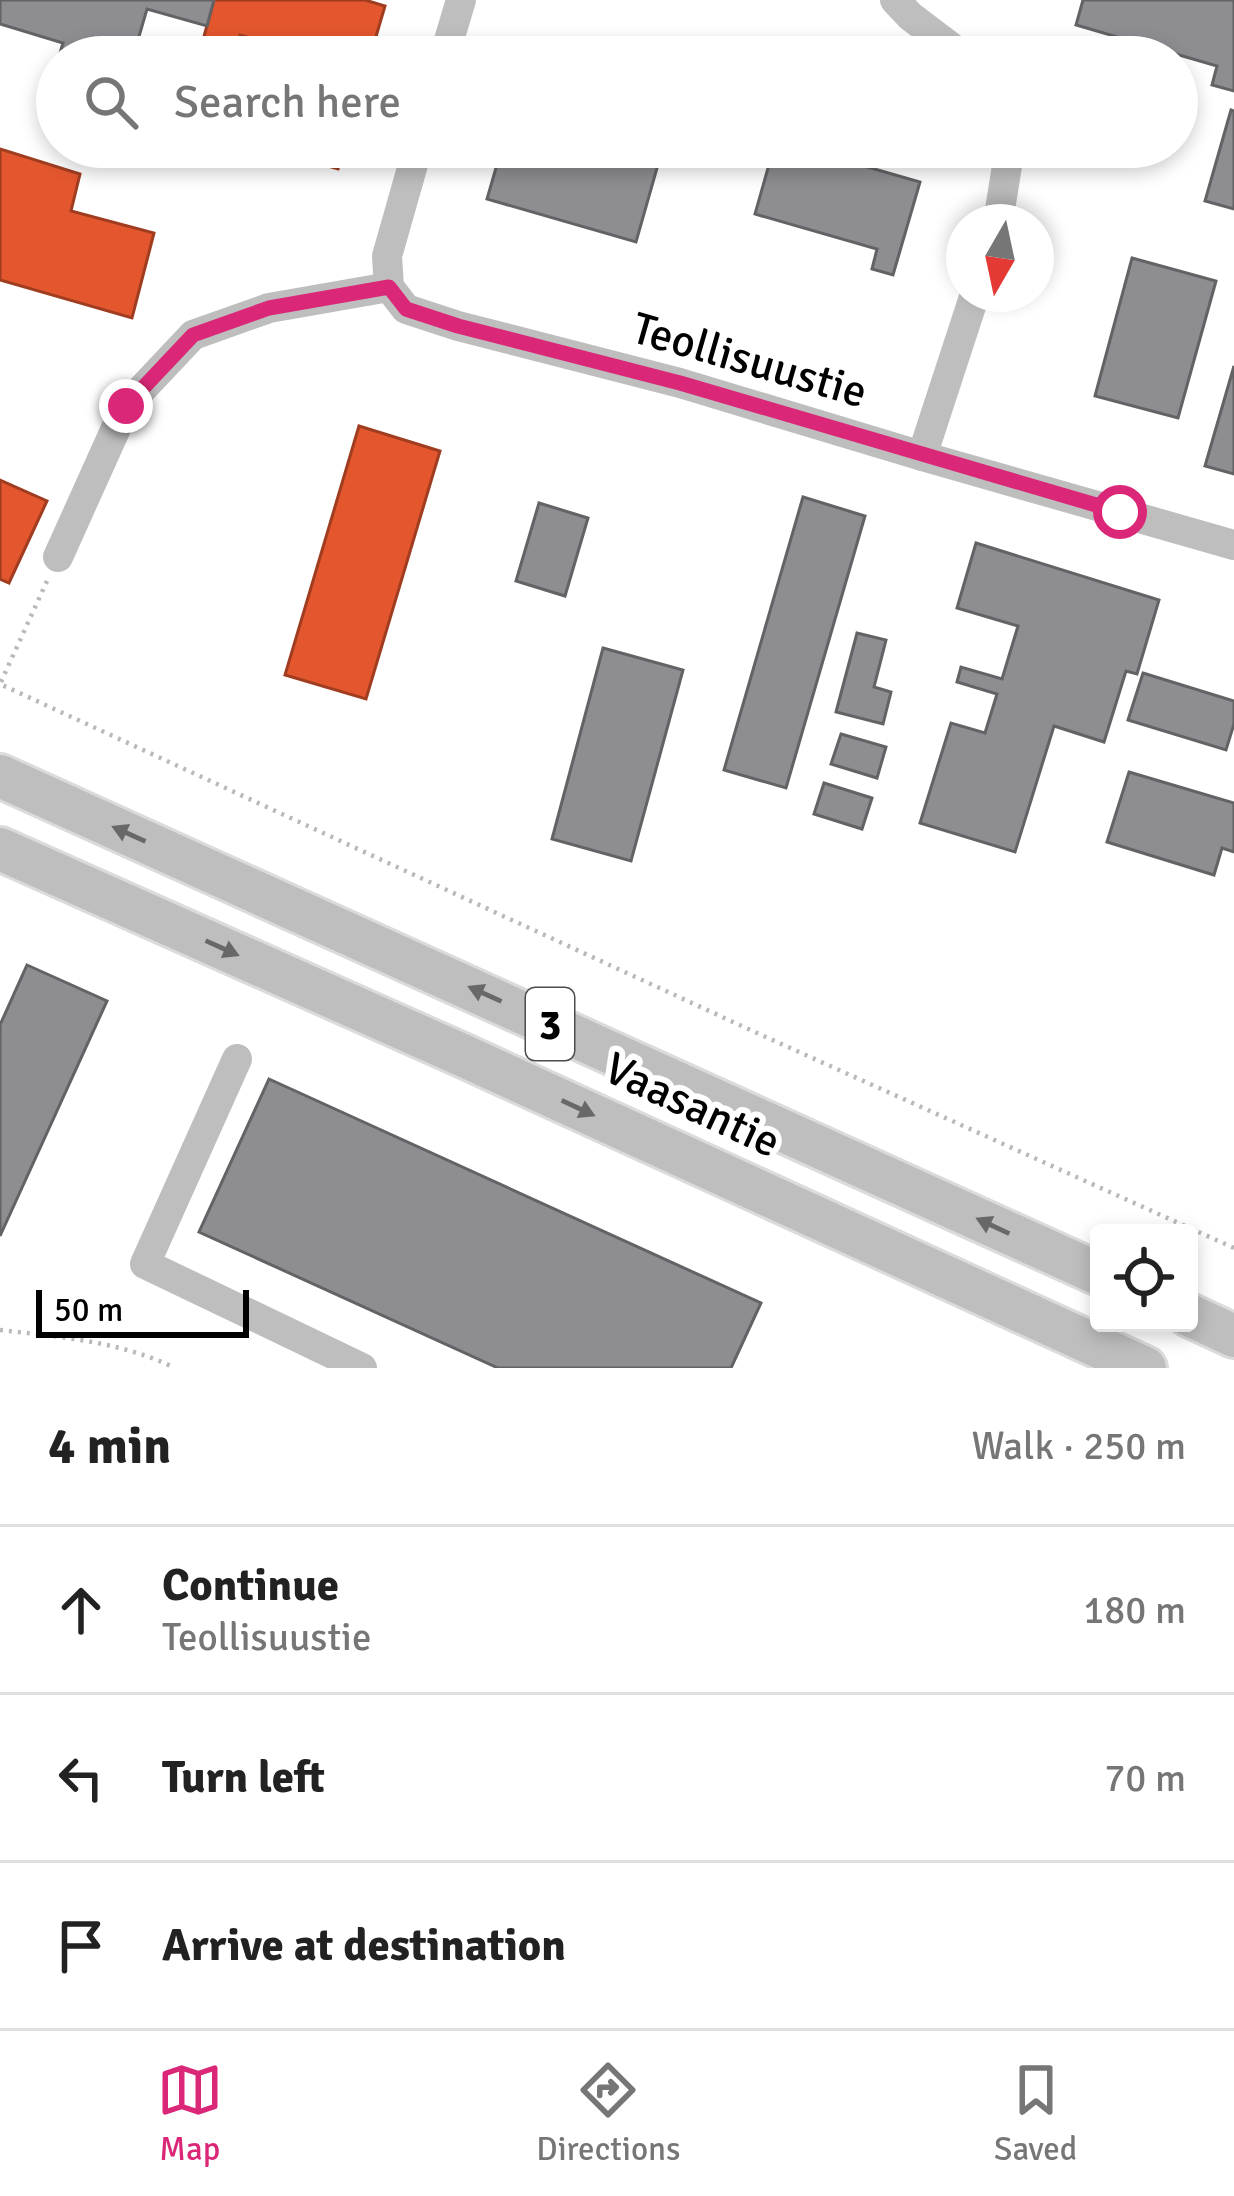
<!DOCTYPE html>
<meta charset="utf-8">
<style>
body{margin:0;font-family:Signika,sans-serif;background:#f2f2f2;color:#222}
.controls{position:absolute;right:36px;bottom:36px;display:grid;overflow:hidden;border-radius:12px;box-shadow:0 6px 18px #0003}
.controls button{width:108px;height:108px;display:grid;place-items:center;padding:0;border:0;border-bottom:3px solid #e0e0e0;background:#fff;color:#222;font:60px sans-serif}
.compass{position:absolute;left:946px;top:204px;width:108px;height:108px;border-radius:50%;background:#fff;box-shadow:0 6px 18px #0003;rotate:189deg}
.scale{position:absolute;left:36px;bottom:30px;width:213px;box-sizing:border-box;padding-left:12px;border:6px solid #000;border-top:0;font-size:33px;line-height:42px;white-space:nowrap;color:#000;-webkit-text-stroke:9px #fff;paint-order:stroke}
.stop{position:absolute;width:36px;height:36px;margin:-27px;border:9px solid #db2777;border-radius:50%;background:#fff}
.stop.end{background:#db2777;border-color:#fff;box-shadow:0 3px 12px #0008}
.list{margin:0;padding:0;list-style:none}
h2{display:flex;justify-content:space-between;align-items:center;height:156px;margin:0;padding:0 48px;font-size:51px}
h2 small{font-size:39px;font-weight:400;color:#767676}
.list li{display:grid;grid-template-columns:78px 1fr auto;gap:36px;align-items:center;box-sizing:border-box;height:168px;padding:0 48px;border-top:3px solid #e0e0e0}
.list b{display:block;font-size:45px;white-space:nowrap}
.list p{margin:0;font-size:39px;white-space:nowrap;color:#767676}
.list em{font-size:39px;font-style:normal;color:#767676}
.icon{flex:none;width:66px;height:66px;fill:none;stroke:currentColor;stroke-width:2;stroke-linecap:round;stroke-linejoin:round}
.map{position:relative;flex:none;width:1234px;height:1368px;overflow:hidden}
.search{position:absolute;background:#fff;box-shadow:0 6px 18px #0003;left:36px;right:36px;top:36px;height:132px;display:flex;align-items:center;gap:30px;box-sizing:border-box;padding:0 42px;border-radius:66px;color:#767676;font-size:45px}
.sheet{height:660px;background:#fff}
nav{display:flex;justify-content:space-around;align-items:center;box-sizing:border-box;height:168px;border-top:3px solid #e0e0e0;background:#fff;font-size:33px;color:#767676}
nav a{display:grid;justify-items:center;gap:6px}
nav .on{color:#db2777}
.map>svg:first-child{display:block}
.shops{fill:#e4572e;stroke:#a03d20;stroke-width:3}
.industry{fill:#8d8d92;stroke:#636366;stroke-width:3}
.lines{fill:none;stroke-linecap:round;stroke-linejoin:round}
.highway-casing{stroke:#dbdbdb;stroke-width:48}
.path{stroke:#b9b9b9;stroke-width:4.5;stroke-dasharray:3 6;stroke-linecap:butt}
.minor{stroke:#bebebe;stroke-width:30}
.highway{stroke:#bebebe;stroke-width:42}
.oneway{fill:#686868}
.route{stroke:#db2777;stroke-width:15}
.labels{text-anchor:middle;stroke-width:12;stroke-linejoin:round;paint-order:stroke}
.shield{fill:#fff;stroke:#4c4c4c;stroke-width:3}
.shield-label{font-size:42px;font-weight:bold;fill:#000}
.street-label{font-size:45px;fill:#000;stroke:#fff}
</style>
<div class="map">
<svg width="1234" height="1368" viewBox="0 0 1234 1368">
<rect width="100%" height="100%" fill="#fff"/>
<!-- shops -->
<g class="shops">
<polygon points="214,0 365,0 385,6 370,57 299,57 300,52 240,35 236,49 203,40"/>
<polygon points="273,147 344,147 338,169 272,150"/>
<polygon points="0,149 80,174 71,211 154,233 132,318 0,280"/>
<polygon points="359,426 440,451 366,699 285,675"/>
<polygon points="0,480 47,501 9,583 0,579"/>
</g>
<!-- industry -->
<g class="industry">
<polygon points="0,0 214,0 207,26 147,9 133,57 74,57 60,53 63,43 0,24"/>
<polygon points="1083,0 1234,0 1234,91 1212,85 1217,66 1076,25"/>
<polygon points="1231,110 1234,111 1234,209 1205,201"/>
<polygon points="502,147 663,147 636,242 487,199"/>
<polygon points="774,147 798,147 920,182 893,275 872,269 877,249 755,214"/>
<polygon points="1132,258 1216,281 1178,418 1095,396"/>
<polygon points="1234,366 1234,474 1205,466"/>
<polygon points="803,497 865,516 786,788 724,770"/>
<polygon points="539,503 588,518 565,596 516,581"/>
<polygon points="976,543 1159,600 1137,674 1126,671 1104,742 1054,726 1015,852 920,823 951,723 985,733 997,694 957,682 961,667 1002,679 1018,626 957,608"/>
<polygon points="857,633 886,640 874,687 891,692 883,724 836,712"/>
<polygon points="603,648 683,670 631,861 552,839"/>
<polygon points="1143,673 1234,701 1234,724 1226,750 1128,720"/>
<polygon points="841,734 886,747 877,778 831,764"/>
<polygon points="1129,772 1234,803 1234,852 1222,848 1214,875 1107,842"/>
<polygon points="824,783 872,798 862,829 814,814"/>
<polygon points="27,965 107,1001 0,1236 0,1025"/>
<polygon points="269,1079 761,1303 731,1368 498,1368 199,1232"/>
</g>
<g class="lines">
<!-- highway casing -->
<g class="highway-casing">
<g id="highway">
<polyline points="0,776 1099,1274"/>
<polyline points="0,849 462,1055 1145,1368"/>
<polyline points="1189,1315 1234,1336"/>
</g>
</g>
<!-- path -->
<g class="path">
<polyline points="47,581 0,684 757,1033 1234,1248"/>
<path d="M0,1330c59,7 120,11 175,38"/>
</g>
<!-- minor -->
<g class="minor">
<polyline points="895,0 910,16 964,57"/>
<polyline points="444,57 461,0"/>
<polyline points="418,147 387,256 389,287 406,309 458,326 680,383 922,456 1234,545"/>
<polyline points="998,222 1010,147"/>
<polyline points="922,456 975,294"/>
<polyline points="58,557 126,406 193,335 269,308 389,287"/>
<polyline points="237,1059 145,1264 362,1368"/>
</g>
<!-- highway -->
<use href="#highway" class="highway"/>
</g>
<!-- one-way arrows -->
<defs><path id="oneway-solid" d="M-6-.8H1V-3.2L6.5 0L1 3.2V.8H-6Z" transform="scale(3)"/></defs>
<g class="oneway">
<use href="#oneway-solid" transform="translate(129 834) rotate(-156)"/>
<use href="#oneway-solid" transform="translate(222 948) rotate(24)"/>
<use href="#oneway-solid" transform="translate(485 994) rotate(-156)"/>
<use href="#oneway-solid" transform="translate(578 1108) rotate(25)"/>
<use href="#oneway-solid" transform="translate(993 1226) rotate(-155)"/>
</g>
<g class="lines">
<!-- route -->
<polyline class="route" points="126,406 193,335 269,308 389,287 406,309 458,326 680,383 1120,512"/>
</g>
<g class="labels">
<!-- shield labels -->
<rect class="shield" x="526" y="988" width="48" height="72" rx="9"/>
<g class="shield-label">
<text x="550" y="1039">3</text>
</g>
<!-- street labels -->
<g class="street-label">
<text transform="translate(750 359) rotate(16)" y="16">Teollisuustie</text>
<text transform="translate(693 1104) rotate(25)" y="16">Vaasantie</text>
</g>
</g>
</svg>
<div class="controls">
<button><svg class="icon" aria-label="locate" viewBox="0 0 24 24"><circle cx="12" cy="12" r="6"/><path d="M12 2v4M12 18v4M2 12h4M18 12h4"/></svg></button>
</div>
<svg class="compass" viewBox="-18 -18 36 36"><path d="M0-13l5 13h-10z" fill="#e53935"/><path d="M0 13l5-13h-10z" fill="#767676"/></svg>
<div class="scale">50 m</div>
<div class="stop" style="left:1120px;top:512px"></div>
<div class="stop end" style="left:126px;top:406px"></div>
<div class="search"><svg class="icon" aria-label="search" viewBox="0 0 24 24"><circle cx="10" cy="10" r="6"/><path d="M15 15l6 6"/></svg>Search here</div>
</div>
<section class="sheet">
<h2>4 min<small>Walk · 250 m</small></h2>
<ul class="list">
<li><svg class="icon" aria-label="ahead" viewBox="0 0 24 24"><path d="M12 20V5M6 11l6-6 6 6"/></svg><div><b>Continue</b><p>Teollisuustie</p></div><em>180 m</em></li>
<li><svg class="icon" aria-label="left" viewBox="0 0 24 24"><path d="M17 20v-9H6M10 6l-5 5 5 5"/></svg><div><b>Turn left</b></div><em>70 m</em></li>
<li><svg class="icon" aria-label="arrive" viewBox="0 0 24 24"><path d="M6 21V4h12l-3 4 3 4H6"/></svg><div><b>Arrive at destination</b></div></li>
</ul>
</section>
<nav>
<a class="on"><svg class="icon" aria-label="map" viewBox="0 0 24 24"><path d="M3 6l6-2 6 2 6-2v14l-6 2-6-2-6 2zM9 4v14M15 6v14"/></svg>Map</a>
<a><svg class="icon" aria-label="directions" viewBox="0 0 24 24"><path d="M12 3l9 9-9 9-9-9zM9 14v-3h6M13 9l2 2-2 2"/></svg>Directions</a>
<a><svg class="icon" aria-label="saved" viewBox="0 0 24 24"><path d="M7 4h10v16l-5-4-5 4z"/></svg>Saved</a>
</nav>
